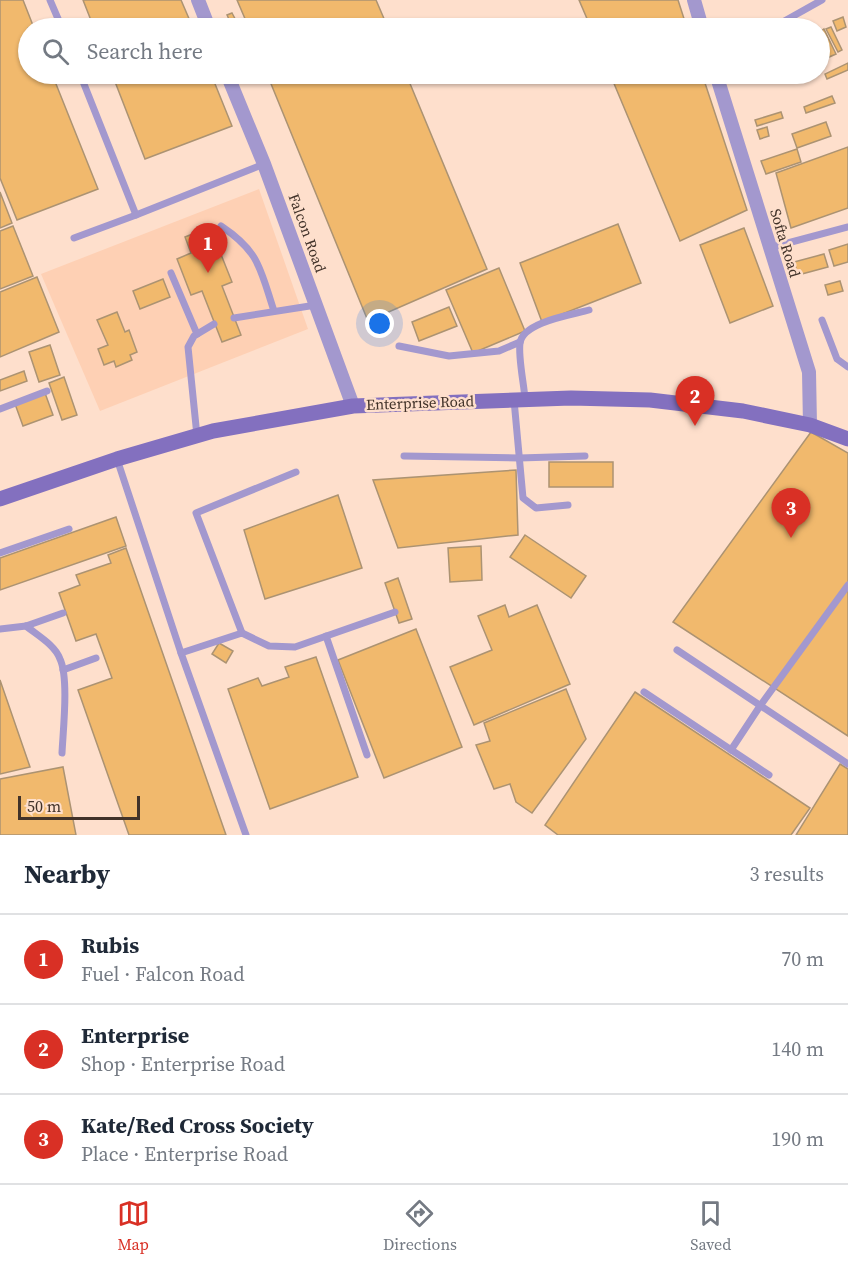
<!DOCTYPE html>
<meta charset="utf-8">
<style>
body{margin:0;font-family:"Source Serif 4",serif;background:#f2f2f3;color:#1f2937}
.scale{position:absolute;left:18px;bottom:15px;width:122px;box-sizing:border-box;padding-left:6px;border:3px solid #413229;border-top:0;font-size:16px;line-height:21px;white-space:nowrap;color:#413229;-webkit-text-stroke:4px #fedfcc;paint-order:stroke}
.you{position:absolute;left:380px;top:324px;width:21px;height:21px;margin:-15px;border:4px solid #fff;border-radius:50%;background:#1a73e8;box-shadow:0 0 0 9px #1a73e833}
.badge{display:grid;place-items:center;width:39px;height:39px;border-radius:50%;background:#d93025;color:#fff;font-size:20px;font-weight:700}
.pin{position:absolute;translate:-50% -50px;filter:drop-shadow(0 2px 3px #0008)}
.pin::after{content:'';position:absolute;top:32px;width:21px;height:18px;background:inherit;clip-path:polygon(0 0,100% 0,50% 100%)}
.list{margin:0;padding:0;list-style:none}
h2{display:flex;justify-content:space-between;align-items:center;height:78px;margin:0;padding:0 24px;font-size:26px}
h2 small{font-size:20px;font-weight:400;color:#747a83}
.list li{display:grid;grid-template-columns:39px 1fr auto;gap:18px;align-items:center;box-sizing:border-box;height:90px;padding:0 24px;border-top:2px solid #e0e1e3}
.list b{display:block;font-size:22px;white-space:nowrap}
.list p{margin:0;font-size:20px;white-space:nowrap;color:#747a83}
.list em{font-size:20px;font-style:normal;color:#747a83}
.icon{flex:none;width:33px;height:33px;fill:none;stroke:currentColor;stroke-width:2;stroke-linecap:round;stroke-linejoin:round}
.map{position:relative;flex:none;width:848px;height:835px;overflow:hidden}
.search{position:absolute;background:#fff;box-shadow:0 2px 4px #0004;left:18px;right:18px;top:18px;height:66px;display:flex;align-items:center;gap:15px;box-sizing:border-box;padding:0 21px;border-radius:33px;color:#747a83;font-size:22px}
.sheet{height:348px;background:#fff}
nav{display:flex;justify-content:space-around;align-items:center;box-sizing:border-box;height:84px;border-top:2px solid #e0e1e3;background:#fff;font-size:16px;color:#747a83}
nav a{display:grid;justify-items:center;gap:3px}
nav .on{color:#d93025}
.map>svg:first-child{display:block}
.built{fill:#fed0b4}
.building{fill:#f1b96d;stroke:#ac9372;stroke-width:1.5}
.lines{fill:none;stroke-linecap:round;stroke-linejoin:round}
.lane{stroke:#a398ce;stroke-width:7}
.street{stroke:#a398ce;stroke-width:14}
.secondary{stroke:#8370bf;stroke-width:15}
.labels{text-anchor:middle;stroke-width:5;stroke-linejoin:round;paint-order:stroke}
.street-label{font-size:15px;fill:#413229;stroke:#fedfcc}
</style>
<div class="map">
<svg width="848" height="835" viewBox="0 0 848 835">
<rect width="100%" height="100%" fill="#fedfcc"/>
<!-- built -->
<polygon class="built" points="259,189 308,329 100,411 41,274"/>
<!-- building -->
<g class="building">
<polygon points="0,0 23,0 34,28 28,28 28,74 52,74 98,189 17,220 0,178"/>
<polygon points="83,0 181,0 193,28 94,28"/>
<polygon points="237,0 376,0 388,28 249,28"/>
<polygon points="579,0 678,0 687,28 591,28"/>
<polygon points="232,13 240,28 233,28 227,15"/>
<polygon points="843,17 846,27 837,31 833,21"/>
<polygon points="831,27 842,50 838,52 826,29"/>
<polygon points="824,29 836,54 820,61 820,32"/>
<polygon points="848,63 848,70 827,79 825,74"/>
<polygon points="112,74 211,74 232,126 145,159"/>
<polygon points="267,74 406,74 487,269 368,321"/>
<polygon points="610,74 702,74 747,210 680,241"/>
<polygon points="832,96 835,103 806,113 804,107"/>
<polygon points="781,112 783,118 757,126 755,120"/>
<polygon points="826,122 831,136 797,148 792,134"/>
<polygon points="767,127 769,136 760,139 757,130"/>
<polygon points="848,147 848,208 791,228 776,173"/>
<polygon points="797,149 801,162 766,174 761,161"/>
<polygon points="0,192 12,223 0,228"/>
<polygon points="618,224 641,283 542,322 520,263"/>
<polygon points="13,226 33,276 0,289 0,231"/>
<polygon points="210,227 232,282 222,286 241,335 222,342 202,291 191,295 177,259 191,253 185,237"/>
<polygon points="744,228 773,306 730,323 700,245"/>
<polygon points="848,244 848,262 834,266 829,250"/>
<polygon points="824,254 828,267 798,275 794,262"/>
<polygon points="499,268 525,331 473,353 446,290"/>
<polygon points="37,277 59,332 0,357 0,292"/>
<polygon points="163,279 170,297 140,309 133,291"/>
<polygon points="840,281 843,291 828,295 825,285"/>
<polygon points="449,307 457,326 419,341 412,322"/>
<polygon points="117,312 125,332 129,330 137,352 130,355 132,360 116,367 114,361 104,365 98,349 108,345 97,320"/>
<polygon points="50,345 60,375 39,382 29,352"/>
<polygon points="24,371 27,381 0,391 0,380"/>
<polygon points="64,377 77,415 62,420 49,383"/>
<polygon points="45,393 53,415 23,426 15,404"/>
<polygon points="811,432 848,453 848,736 673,622"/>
<rect x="549" y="462" width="64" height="25"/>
<polygon points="516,470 518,535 398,548 373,480"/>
<polygon points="338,495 362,568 265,599 244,530"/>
<polygon points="116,517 126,546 0,590 0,558"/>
<polygon points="525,535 586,576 571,598 510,557"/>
<polygon points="481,546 482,580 450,582 448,548"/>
<polygon points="126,548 226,835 129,835 78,690 112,678 96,634 76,641 59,593 80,585 76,575 111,563 108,555"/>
<polygon points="398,578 412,619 399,623 385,583"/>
<polygon points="505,605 509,617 537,605 570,684 474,725 450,667 492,650 478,616"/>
<polygon points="416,629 462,747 384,778 338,660"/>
<polygon points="219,643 233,651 226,663 212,654"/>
<polygon points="316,657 358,777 270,809 228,689 258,678 262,686 289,677 285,667"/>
<polygon points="0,680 30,767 0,774"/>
<polygon points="566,689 586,739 532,813 516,802 510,784 494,789 476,745 490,741 484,723"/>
<polygon points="635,692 810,808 791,835 558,835 545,825"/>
<polygon points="840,764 848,769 848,835 796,835"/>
<polygon points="63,767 76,835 0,835 0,779"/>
</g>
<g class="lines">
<!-- lane -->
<g class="lane">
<polyline points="50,0 62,28"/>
<polyline points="772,28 822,0"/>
<polyline points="80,74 136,215 264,164"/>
<path d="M221,226c39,26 39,43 53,85"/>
<polyline points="74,238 136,215"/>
<polyline points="769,248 848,227"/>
<polyline points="171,273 197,334"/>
<polyline points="234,318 316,305"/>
<polyline points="822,320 837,359 848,367"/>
<polyline points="399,346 449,356 499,351 520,342"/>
<path d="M525,399c-1,-15 -7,-42 -5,-56 3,-21 51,-28 69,-33"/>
<polyline points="514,400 523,498 536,508 568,505"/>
<polyline points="0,409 47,391"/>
<polyline points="197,436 188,347 194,336 214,324"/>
<polyline points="404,456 519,458 585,456"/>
<polyline points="117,459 181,653 246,835"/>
<polyline points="0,553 69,529"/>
<path d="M26,626c11,9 29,19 34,33 9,19 3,72 2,94"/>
<polyline points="0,629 26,626 63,613"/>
<polyline points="242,633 196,513 296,472"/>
<polyline points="326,636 367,755"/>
<polyline points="677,650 848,764"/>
<polyline points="181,653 242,633 269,646 295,647 395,612"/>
<polyline points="63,670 96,658"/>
<polyline points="644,692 769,775"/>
<polyline points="731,750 760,706 848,585"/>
</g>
<!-- street -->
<g class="street">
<polyline points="198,0 209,28"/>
<polyline points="694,0 702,28"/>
<polyline points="227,74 264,164 353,406"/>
<polyline points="716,74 809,372 810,425"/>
</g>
<!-- secondary -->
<polyline class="secondary" points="0,499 117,459 213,431 353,406 571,398 650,400 743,411 810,425 848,439"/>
</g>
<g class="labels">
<!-- street labels -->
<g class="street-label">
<text transform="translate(307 233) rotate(70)" y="5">Falcon Road</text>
<text transform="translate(785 243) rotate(73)" y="5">Softa Road</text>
<text transform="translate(420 403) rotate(-2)" y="5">Enterprise Road</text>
</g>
</g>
</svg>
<div class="scale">50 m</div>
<div class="you"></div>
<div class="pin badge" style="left:208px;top:273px">1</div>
<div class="pin badge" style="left:695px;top:426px">2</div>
<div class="pin badge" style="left:791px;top:538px">3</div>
<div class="search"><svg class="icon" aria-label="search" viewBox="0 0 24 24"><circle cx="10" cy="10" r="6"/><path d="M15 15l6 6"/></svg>Search here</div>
</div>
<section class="sheet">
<h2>Nearby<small>3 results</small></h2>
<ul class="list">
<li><span class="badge">1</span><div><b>Rubis</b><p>Fuel · Falcon Road</p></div><em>70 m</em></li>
<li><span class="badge">2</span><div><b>Enterprise</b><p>Shop · Enterprise Road</p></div><em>140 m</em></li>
<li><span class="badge">3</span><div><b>Kate/Red Cross Society</b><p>Place · Enterprise Road</p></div><em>190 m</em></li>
</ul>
</section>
<nav>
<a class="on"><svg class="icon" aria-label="map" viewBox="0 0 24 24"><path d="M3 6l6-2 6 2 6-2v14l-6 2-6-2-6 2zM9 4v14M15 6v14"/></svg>Map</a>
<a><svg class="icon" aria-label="directions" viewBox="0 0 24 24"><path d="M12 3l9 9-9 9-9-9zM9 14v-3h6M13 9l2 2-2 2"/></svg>Directions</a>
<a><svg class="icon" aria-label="saved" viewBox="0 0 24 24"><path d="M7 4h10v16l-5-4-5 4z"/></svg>Saved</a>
</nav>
